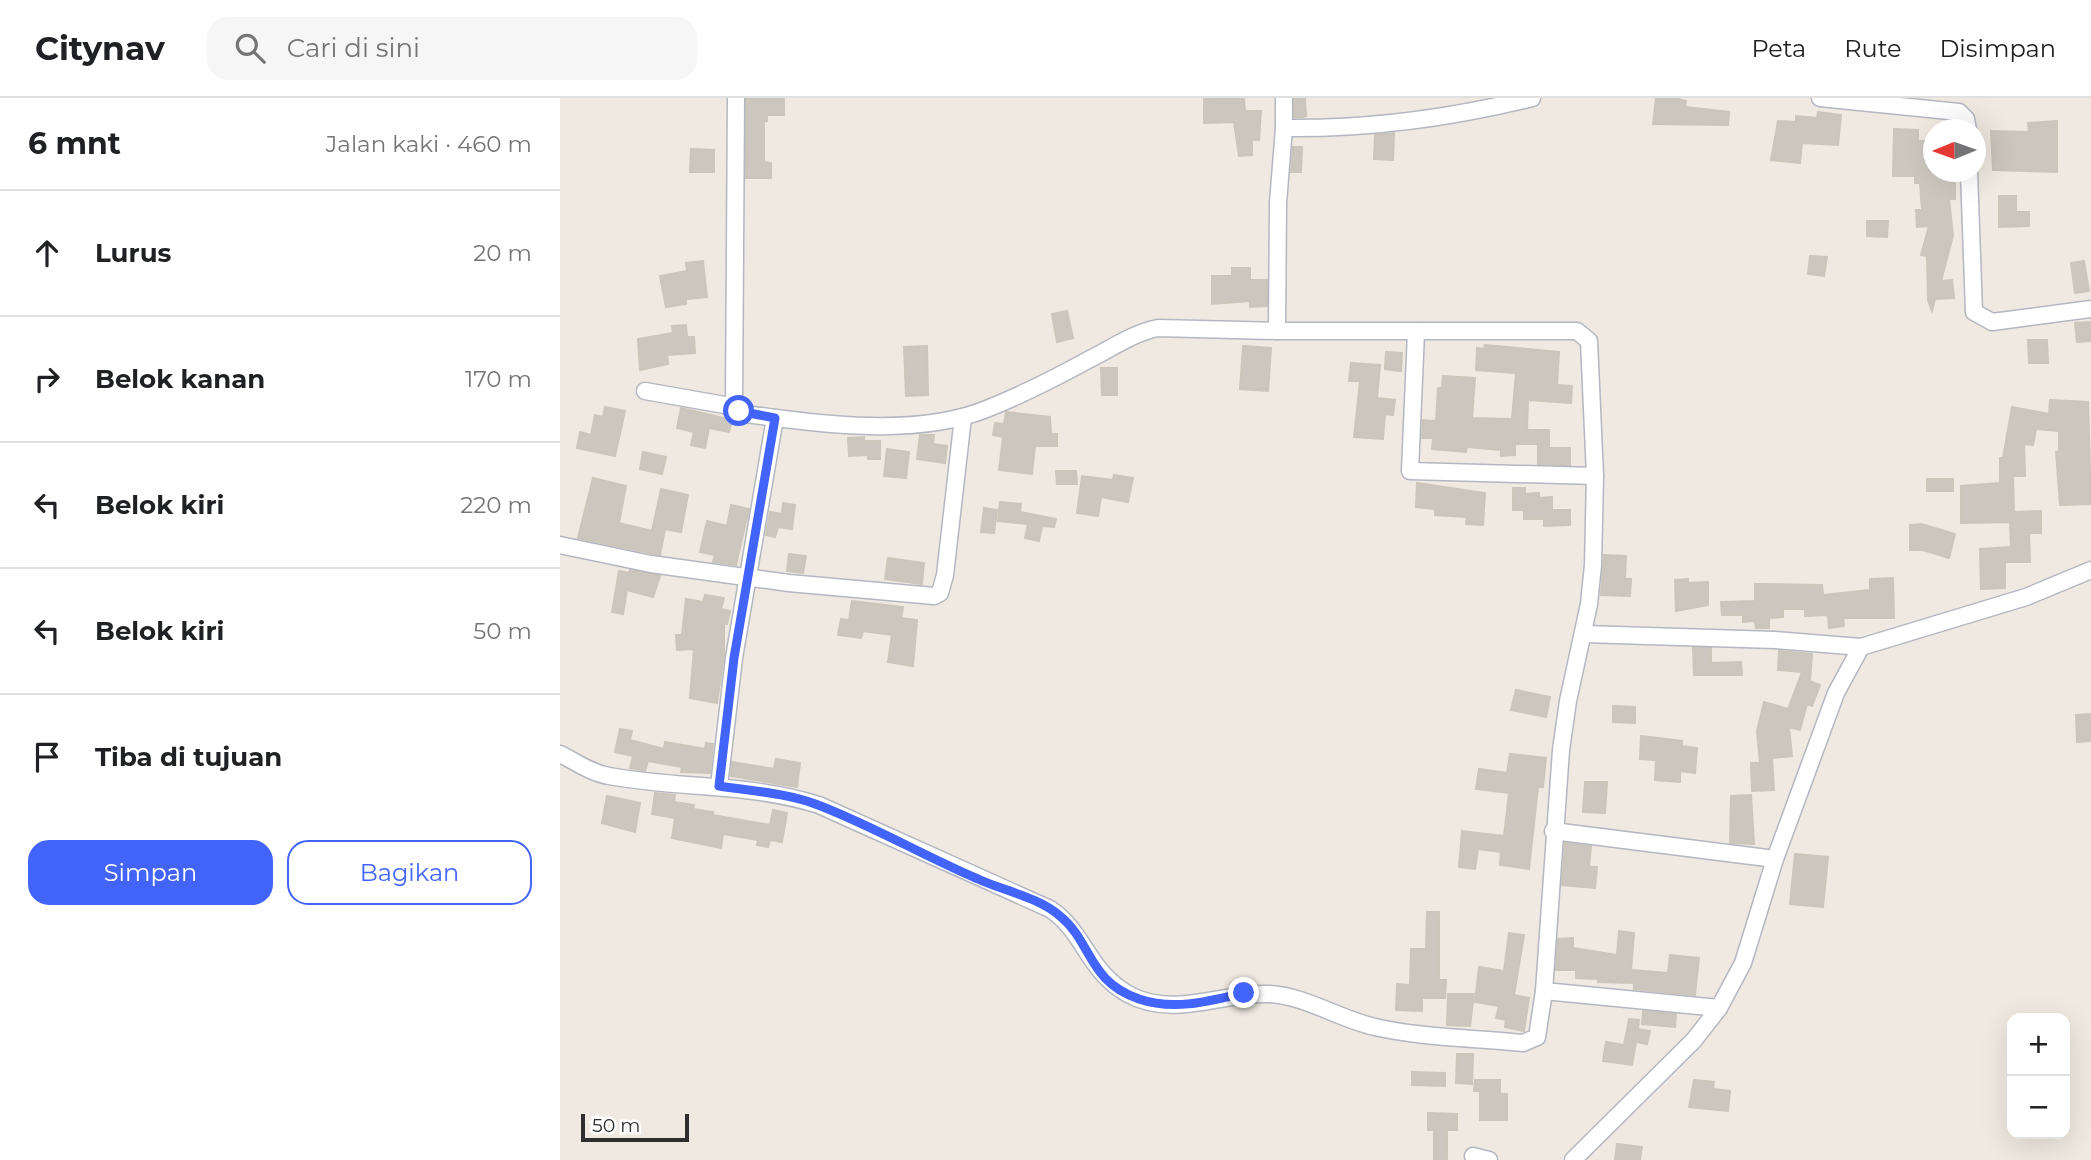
<!DOCTYPE html>
<html lang="id">
<meta charset="utf-8">
<style>
body{margin:0;font-family:Montserrat,sans-serif;background:#f6f6f6;color:#202124}
.controls{position:absolute;right:21px;bottom:21px;display:grid;overflow:hidden;border-radius:14px;box-shadow:0 7px 28px #0002}
.controls button{width:63px;height:63px;display:grid;place-items:center;padding:0;border:0;border-bottom:2px solid #e0e0e0;background:#fff;color:#202124;font:35px sans-serif}
.compass{position:absolute;left:1363px;top:21px;width:63px;height:63px;border-radius:50%;background:#fff;box-shadow:0 7px 28px #0002;rotate:269deg}
.scale{position:absolute;left:21px;bottom:18px;width:108px;box-sizing:border-box;padding-left:7px;border:4px solid #2e2e2e;border-top:0;font-size:19px;line-height:24px;white-space:nowrap;color:#2e2e2e;-webkit-text-stroke:5px #fff;paint-order:stroke}
.stop{position:absolute;width:21px;height:21px;margin:-16px;border:5px solid #4264fb;border-radius:50%;background:#fff}
.stop.end{background:#4264fb;border-color:#fff;box-shadow:0 2px 7px #0008}
.list{margin:0;padding:0;list-style:none}
h2{display:flex;justify-content:space-between;align-items:center;height:91px;margin:0;padding:0 28px;font-size:30px}
h2 small{font-size:23px;font-weight:400;color:#757577}
.list li{display:grid;grid-template-columns:46px 1fr auto;gap:21px;align-items:center;box-sizing:border-box;height:126px;padding:0 28px;border-top:2px solid #e0e0e0}
.list b{display:block;font-size:26px;white-space:nowrap}
.list em{font-size:23px;font-style:normal;color:#757577}
.actions{display:flex;gap:14px;padding:21px 28px}
.actions a{flex:1;padding:16px 0;border:2px solid #4264fb;border-radius:21px;text-align:center;font-size:24px;color:#4264fb}
.actions .main{background:#4264fb;color:#fff}
.icon{flex:none;width:38px;height:38px;fill:none;stroke:currentColor;stroke-width:2;stroke-linecap:round;stroke-linejoin:round}
.map{position:relative;flex:none;width:1531px;height:1062px;overflow:hidden}
header{display:flex;align-items:center;gap:42px;box-sizing:border-box;height:98px;padding:0 35px;background:#fff;border-bottom:2px solid #e0e0e0}
header strong{font-size:33px}
nav{display:flex;gap:38px;margin-inline-start:auto;font-size:24px}
.search{width:490px;height:63px;background:#f6f6f6;display:flex;align-items:center;gap:18px;box-sizing:border-box;padding:0 24px;border-radius:21px;color:#757577;font-size:26px}
main{display:flex}
aside{flex:1;background:#fff}
.map>svg:first-child{display:block}
.building{fill:#cbc7bf;stroke:#cbc5ba;stroke-width:2}
.lines{fill:none;stroke-linecap:round;stroke-linejoin:round}
.minor-casing{stroke:#b4b7c1;stroke-width:19}
.minor{stroke:#fff;stroke-width:16}
.route{stroke:#4264fb;stroke-width:9}
</style>
<header>
<strong>Citynav</strong>
<div class="search"><svg class="icon" aria-label="search" viewBox="0 0 24 24"><circle cx="10" cy="10" r="6"/><path d="M15 15l6 6"/></svg>Cari di sini</div>
<nav><a>Peta</a><a>Rute</a><a>Disimpan</a></nav>
</header>
<main>
<aside>
<h2>6 mnt<small>Jalan kaki · 460 m</small></h2>
<ul class="list">
<li><svg class="icon" aria-label="ahead" viewBox="0 0 24 24"><path d="M12 20V5M6 11l6-6 6 6"/></svg><div><b>Lurus</b></div><em>20 m</em></li>
<li><svg class="icon" aria-label="right" viewBox="0 0 24 24"><path d="M7 20v-9h11M14 6l5 5-5 5"/></svg><div><b>Belok kanan</b></div><em>170 m</em></li>
<li><svg class="icon" aria-label="left" viewBox="0 0 24 24"><path d="M17 20v-9H6M10 6l-5 5 5 5"/></svg><div><b>Belok kiri</b></div><em>220 m</em></li>
<li><svg class="icon" aria-label="left" viewBox="0 0 24 24"><path d="M17 20v-9H6M10 6l-5 5 5 5"/></svg><div><b>Belok kiri</b></div><em>50 m</em></li>
<li><svg class="icon" aria-label="arrive" viewBox="0 0 24 24"><path d="M6 21V4h12l-3 4 3 4H6"/></svg><div><b>Tiba di tujuan</b></div></li>
</ul>
<div class="actions"><a class="main">Simpan</a><a>Bagikan</a></div>
</aside>
<div class="map">
<svg width="1531" height="1062" viewBox="0 0 1531 1062">
<rect width="100%" height="100%" fill="#efe9e1"/>
<!-- building -->
<g class="building">
<polygon points="186,0 224,0 224,17 207,17 207,23 204,23 204,64 211,65 211,80 186,80"/>
<polygon points="644,0 684,1 685,13 701,13 699,42 692,42 692,57 679,58 674,24 644,25"/>
<polygon points="734,0 745,0 746,18 743,19 734,19"/>
<polygon points="1096,0 1114,0 1126,3 1125,9 1169,14 1168,27 1093,26"/>
<polygon points="1258,14 1281,17 1278,47 1242,45 1240,65 1211,62 1218,23 1236,24 1236,18 1257,20"/>
<polygon points="1497,23 1497,74 1433,72 1431,33 1469,34 1468,25"/>
<polygon points="1334,31 1358,32 1358,43 1374,43 1374,74 1395,74 1395,101 1389,101 1393,138 1381,183 1392,182 1394,200 1375,201 1372,213 1368,202 1367,158 1361,157 1369,128 1357,129 1356,112 1362,112 1360,85 1355,85 1355,78 1333,78"/>
<polygon points="834,35 833,62 814,61 815,37"/>
<polygon points="733,49 742,49 741,74 731,74"/>
<polygon points="131,51 154,52 154,74 130,74"/>
<polygon points="1439,98 1456,98 1456,114 1469,114 1469,128 1439,129"/>
<polygon points="1307,123 1328,123 1327,139 1307,138"/>
<polygon points="1250,158 1267,159 1264,178 1248,176"/>
<polygon points="143,163 147,199 126,201 126,206 106,209 100,178 127,173 126,165"/>
<polygon points="1524,163 1529,193 1515,195 1511,165"/>
<polygon points="672,170 690,170 690,182 707,182 707,208 690,209 690,203 652,206 652,178 672,178"/>
<polygon points="507,213 513,240 497,244 492,216"/>
<polygon points="1531,224 1531,243 1517,244 1515,225"/>
<polygon points="126,227 127,239 134,239 135,255 107,257 108,266 80,272 78,241 113,235 112,228"/>
<polygon points="1468,242 1487,242 1488,265 1469,265"/>
<polygon points="925,247 999,254 997,287 1012,288 1011,305 968,302 967,332 989,332 989,350 1010,350 1010,367 978,366 978,346 955,346 955,357 941,358 941,352 907,349 906,354 872,351 873,340 862,340 863,322 876,323 878,290 882,290 883,278 915,280 912,320 952,321 956,275 916,272 917,250 924,251"/>
<polygon points="367,248 368,297 346,298 344,249"/>
<polygon points="683,248 711,250 708,293 680,291"/>
<polygon points="826,254 842,255 841,273 825,271"/>
<polygon points="791,265 820,267 817,300 835,302 833,317 825,316 823,341 794,339 800,283 789,283"/>
<polygon points="541,270 557,270 557,297 542,297"/>
<polygon points="1490,302 1528,304 1531,406 1500,407 1496,354 1499,353 1499,333 1476,331 1473,347 1464,346 1465,378 1453,378 1454,414 1481,413 1481,435 1469,435 1470,464 1445,464 1445,490 1421,491 1420,451 1451,449 1450,424 1401,425 1401,388 1440,385 1440,360 1443,360 1452,309 1489,316"/>
<polygon points="45,309 65,313 55,358 17,350 20,334 31,337 35,317 43,319"/>
<polygon points="121,310 172,322 169,334 149,330 145,350 131,347 134,334 117,330"/>
<polygon points="446,314 490,319 491,336 497,336 497,348 475,348 472,376 439,372 443,339 433,337 435,325 444,326"/>
<polygon points="360,337 374,337 373,346 387,348 385,365 357,361"/>
<polygon points="304,339 304,343 320,343 320,361 308,361 308,357 289,358 288,340"/>
<polygon points="327,351 349,354 346,380 324,378"/>
<polygon points="83,354 106,359 102,376 80,371"/>
<polygon points="496,373 516,373 517,386 497,386"/>
<polygon points="554,377 573,380 568,404 541,399 538,418 517,415 522,378 553,382"/>
<polygon points="33,380 66,388 59,425 92,433 101,391 128,397 121,434 105,431 100,457 18,440"/>
<rect x="1367" y="381" width="26" height="12"/>
<polygon points="857,385 925,395 923,427 906,426 907,419 875,417 875,411 856,409"/>
<polygon points="953,390 965,390 965,396 979,395 979,400 992,399 992,412 1010,412 1010,427 984,428 984,421 964,421 964,412 953,412"/>
<polygon points="440,404 461,406 460,414 496,421 494,429 482,428 479,443 465,440 468,426 438,423"/>
<polygon points="223,405 235,407 232,431 218,429 215,439 206,437 210,414 222,416"/>
<polygon points="171,407 189,411 176,467 153,464 155,457 140,454 147,423 167,428"/>
<polygon points="424,410 437,412 434,435 421,434"/>
<polygon points="1361,426 1395,436 1389,460 1363,452 1350,452 1350,427"/>
<polygon points="229,456 246,458 243,475 227,473"/>
<polygon points="1044,457 1066,458 1065,481 1071,481 1070,498 1041,497"/>
<polygon points="328,460 364,465 362,486 325,481"/>
<polygon points="70,472 100,478 93,499 67,492 63,516 52,514 59,473 69,475"/>
<polygon points="1333,480 1334,520 1283,520 1284,528 1269,530 1268,517 1245,518 1245,511 1223,511 1223,519 1209,520 1209,530 1196,530 1195,523 1183,524 1183,517 1162,517 1161,504 1195,503 1195,486 1262,487 1263,497 1310,492 1310,481"/>
<polygon points="1128,481 1128,485 1148,484 1148,507 1116,513 1115,482"/>
<polygon points="145,497 164,500 161,511 170,513 167,526 164,526 164,557 157,605 130,600 134,551 117,552 116,537 122,537 126,501 143,504"/>
<polygon points="292,503 343,509 341,520 357,522 353,568 328,564 332,537 303,533 301,540 278,537 281,521 289,522"/>
<polygon points="1133,550 1151,550 1151,565 1181,564 1182,577 1134,577"/>
<polygon points="1219,553 1252,556 1250,583 1260,587 1252,608 1247,606 1240,632 1229,629 1232,658 1212,660 1214,692 1192,693 1191,665 1200,665 1197,633 1204,604 1228,611 1242,574 1218,572"/>
<polygon points="956,592 990,599 986,619 951,612"/>
<polygon points="1053,608 1075,609 1075,625 1053,624"/>
<polygon points="1531,616 1531,643 1517,644 1516,617"/>
<polygon points="60,631 72,633 70,642 104,651 105,644 145,651 146,645 153,646 150,675 121,674 122,669 88,663 85,673 70,670 73,658 55,654"/>
<polygon points="1081,638 1122,643 1122,648 1137,650 1135,675 1120,673 1120,684 1095,682 1096,662 1080,661"/>
<polygon points="950,656 986,660 983,689 978,689 969,771 940,767 941,754 918,751 915,771 899,769 902,733 944,738 949,695 916,691 919,671 947,675"/>
<polygon points="216,661 240,665 237,689 171,678 172,664 214,671"/>
<polygon points="1025,684 1047,684 1045,715 1023,714"/>
<polygon points="95,695 115,697 114,704 134,707 133,711 153,714 153,717 210,727 213,712 227,715 222,744 210,742 208,749 197,747 198,742 163,736 161,750 112,740 115,720 92,716"/>
<polygon points="1191,697 1194,746 1170,745 1171,698"/>
<polygon points="47,698 80,705 75,734 42,725"/>
<polygon points="1005,745 1031,748 1029,769 1037,769 1035,790 1002,787"/>
<polygon points="1235,756 1268,759 1263,809 1230,806"/>
<polygon points="867,814 879,814 879,882 886,882 885,900 862,900 862,913 836,912 837,886 850,887 851,851 866,851"/>
<polygon points="1059,833 1074,835 1071,872 1108,875 1110,857 1139,860 1135,897 1074,891 1074,885 1038,884 1038,881 1016,880 1016,872 996,872 998,841 1013,840 1013,850 1057,857"/>
<polygon points="949,835 964,837 954,897 969,900 964,933 945,929 946,922 936,920 939,908 915,904 919,869 944,873"/>
<polygon points="888,896 914,896 910,928 887,927"/>
<polygon points="1083,913 1116,916 1115,929 1082,926"/>
<polygon points="1069,921 1079,922 1078,931 1090,933 1087,946 1076,944 1072,967 1043,963 1046,944 1064,947"/>
<polygon points="897,956 913,956 912,986 896,985"/>
<polygon points="852,974 885,975 885,988 852,987"/>
<polygon points="915,982 940,982 940,996 947,996 947,1022 920,1022 920,993 914,993"/>
<polygon points="1134,982 1154,984 1153,991 1170,993 1168,1013 1129,1009"/>
<polygon points="868,1015 897,1016 897,1032 887,1032 887,1062 874,1062 874,1032 868,1032"/>
<polygon points="1057,1046 1082,1049 1080,1062 1055,1062"/>
</g>
<g class="lines">
<!-- minor casing -->
<g class="minor-casing">
<g id="minor">
<path d="M176,0l-2,304 2,5 10,7c74,10 172,24 243,-6 35,-14 68,-31 101,-49 22,-11 43,-26 68,-31l119,3"/>
<path d="M724,0v30c83,1 167,-10 248,-30"/>
<polyline points="1260,0 1399,14 1406,21 1408,32"/>
<polyline points="724,30 718,105 717,233 1017,233 1029,243 1035,378 1033,467 1029,506 1008,603 1001,652 984,893 1159,910"/>
<polyline points="1409,74 1414,214 1432,224 1531,211"/>
<polyline points="856,234 850,373 1035,378"/>
<polyline points="85,293 176,309"/>
<polyline points="0,447 91,466 229,485 374,498 380,495 385,477 403,319"/>
<polyline points="1024,536 1215,542 1301,549"/>
<path d="M0,656c16,8 31,19 49,22 70,13 141,7 210,29l231,104c34,22 38,63 78,85 45,25 94,-2 141,0 37,2 70,25 106,33 48,11 100,11 148,16l14,-6 7,-46"/>
<polyline points="159,688 174,560 215,320"/>
<polyline points="993,733 1215,761"/>
<polyline points="913,1058 929,1062"/>
<polyline points="1013,1062 1134,942 1159,910 1183,865 1215,761 1276,595 1301,549 1466,499 1531,472"/>
</g>
</g>
<!-- minor -->
<use href="#minor" class="minor"/>
</g>
<g class="lines">
<!-- route -->
<path class="route" d="M179,313l36,7 -41,240 -15,128c33,5 68,7 99,19 55,21 106,51 160,74 26,12 60,18 82,37 32,26 28,66 79,83 35,12 71,2 105,-6"/>
</g>
</svg>
<div class="controls">
<button>+</button>
<button>−</button>
</div>
<svg class="compass" viewBox="-18 -18 36 36"><path d="M0-13l5 13h-10z" fill="#e53935"/><path d="M0 13l5-13h-10z" fill="#757577"/></svg>
<div class="scale">50 m</div>
<div class="stop" style="left:179px;top:313px"></div>
<div class="stop end" style="left:684px;top:895px"></div>
</div>
</main>
